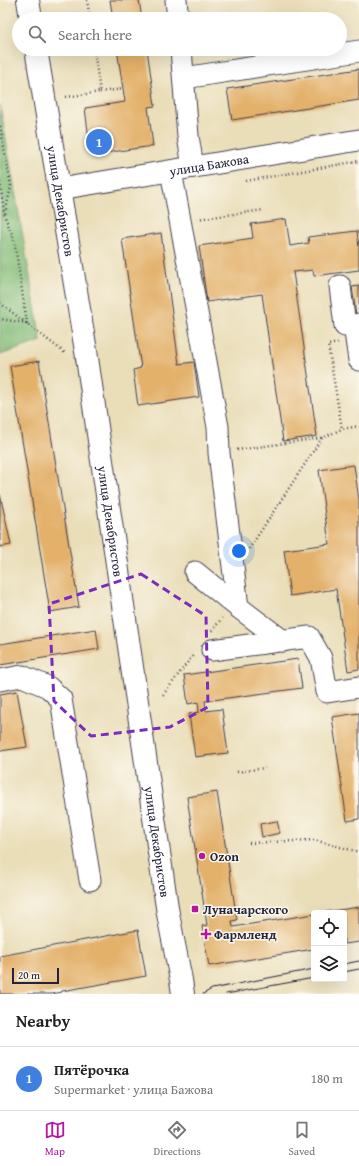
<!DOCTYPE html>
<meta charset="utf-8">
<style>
body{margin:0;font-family:"Gentium Book Plus",serif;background:#f6f6f6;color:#222}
.controls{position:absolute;right:12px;bottom:12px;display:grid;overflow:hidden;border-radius:4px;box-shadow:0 4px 16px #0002}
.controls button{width:36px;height:36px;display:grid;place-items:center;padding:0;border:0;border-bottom:1px solid #e0e0e0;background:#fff;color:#222;font:20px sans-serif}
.scale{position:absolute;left:12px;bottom:10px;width:47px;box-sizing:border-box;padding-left:4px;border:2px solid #22223b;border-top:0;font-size:11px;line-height:14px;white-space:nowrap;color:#22223b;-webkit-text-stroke:3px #fbf7ec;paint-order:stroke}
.you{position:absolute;left:239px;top:551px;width:14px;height:14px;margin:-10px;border:3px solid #fff;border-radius:50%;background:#1a73e8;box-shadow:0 0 0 6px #1a73e833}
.badge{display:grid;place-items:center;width:26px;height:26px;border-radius:50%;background:#b5179e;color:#fff;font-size:13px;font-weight:700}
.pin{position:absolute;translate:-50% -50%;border:2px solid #fff;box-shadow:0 1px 4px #0006}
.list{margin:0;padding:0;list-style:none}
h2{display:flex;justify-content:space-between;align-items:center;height:52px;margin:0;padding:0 16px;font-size:17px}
h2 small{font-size:13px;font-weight:400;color:#767676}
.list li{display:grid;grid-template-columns:26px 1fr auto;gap:12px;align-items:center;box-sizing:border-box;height:64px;padding:0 16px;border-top:1px solid #e0e0e0}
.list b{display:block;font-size:15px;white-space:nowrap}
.list p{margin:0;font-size:13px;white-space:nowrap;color:#767676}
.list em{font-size:13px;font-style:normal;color:#767676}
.icon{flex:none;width:22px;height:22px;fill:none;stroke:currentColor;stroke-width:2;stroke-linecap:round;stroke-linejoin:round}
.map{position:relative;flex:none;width:359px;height:994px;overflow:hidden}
.search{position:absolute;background:#fff;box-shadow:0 4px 16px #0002;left:12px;right:12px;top:12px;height:44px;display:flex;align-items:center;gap:10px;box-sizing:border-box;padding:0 14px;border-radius:22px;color:#767676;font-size:15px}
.sheet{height:116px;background:#fff}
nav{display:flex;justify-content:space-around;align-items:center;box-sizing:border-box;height:56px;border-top:1px solid #e0e0e0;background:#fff;font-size:11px;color:#767676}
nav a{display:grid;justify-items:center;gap:2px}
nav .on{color:#b5179e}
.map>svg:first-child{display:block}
.forest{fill:#84bc79;stroke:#536f5a}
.building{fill:#e3b16a}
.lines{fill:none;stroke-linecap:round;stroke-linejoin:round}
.minor-casing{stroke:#403e4e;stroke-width:23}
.major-casing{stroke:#403e4e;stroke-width:24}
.path{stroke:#403e4e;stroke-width:2.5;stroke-dasharray:1 3;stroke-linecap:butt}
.minor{stroke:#fff;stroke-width:21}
.major{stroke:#fff;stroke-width:22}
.tram{stroke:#22223b;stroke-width:1}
.marked{fill:none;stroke:#7b2cbf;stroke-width:3;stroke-dasharray:8 5;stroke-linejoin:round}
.poi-dot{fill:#b5179e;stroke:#fbf7ec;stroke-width:1.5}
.labels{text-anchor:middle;stroke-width:3;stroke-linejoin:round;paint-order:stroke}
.street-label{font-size:13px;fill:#22223b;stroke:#fbf7ec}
.poi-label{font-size:13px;font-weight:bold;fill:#22223b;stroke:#fbf7ec;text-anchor:start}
</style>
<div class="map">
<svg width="359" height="994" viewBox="0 0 359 994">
<rect width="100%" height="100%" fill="#fbf7ec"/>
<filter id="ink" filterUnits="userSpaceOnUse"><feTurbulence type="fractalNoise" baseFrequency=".025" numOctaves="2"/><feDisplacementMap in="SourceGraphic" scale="8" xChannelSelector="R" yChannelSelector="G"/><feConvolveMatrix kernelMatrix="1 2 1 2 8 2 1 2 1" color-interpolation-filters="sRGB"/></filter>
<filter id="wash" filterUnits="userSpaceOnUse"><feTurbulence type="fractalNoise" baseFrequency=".012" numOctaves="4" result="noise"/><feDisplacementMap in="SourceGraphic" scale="16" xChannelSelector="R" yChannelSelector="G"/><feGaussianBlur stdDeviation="0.9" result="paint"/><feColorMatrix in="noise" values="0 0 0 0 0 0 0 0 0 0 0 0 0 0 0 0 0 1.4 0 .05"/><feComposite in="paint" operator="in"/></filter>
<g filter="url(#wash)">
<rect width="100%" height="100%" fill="#eadeb9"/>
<!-- forest -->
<polygon class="forest" points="0,105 41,341 0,355"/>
<g id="blocks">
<!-- building -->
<g class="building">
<polygon points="110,0 139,0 142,19 113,19"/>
<polygon points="117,49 147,49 155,106 148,107 153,146 91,155 85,108 125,102"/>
<polygon points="359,69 359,100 232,120 227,89"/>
<polygon points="286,219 290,246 309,243 308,237 357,231 359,247 359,270 314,276 313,270 293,272 317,436 283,441 262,294 207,302 199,246 253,238 251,224"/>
<polygon points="161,233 179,364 194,362 199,397 138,406 133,370 141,368 122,239"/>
<polygon points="359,286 359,314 356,315 352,287"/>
<polygon points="39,361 79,607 50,612 10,366"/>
<polygon points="354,465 359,500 359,669 348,671 336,589 290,596 284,550 329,544 319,470"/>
<polygon points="0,494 11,545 0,547"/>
<polygon points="96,629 99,649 0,665 0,644"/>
<polygon points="298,659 302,688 205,701 206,711 222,709 228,753 195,757 189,714 199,712 198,702 188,704 184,675"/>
<polygon points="17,691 27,747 0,751 0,694"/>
<polygon points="359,713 359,819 347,821 332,717"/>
<polygon points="217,792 237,920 232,921 233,927 314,914 314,949 209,966 202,926 207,925 187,797"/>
<polygon points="277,821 280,833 262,837 260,824"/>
<polygon points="359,907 359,942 344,944 344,913 325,912"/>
<polygon points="138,930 146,976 62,991 62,992 52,994 0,994 0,956"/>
</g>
</g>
</g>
<g filter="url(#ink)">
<use href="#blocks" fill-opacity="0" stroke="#403e4e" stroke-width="1"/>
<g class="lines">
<!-- minor casing -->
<g class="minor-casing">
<g id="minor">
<polyline points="176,0 178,19"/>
<polyline points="181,49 188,136 193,167"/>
<polyline points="184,78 359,51"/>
<polyline points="171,171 218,427 219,453 238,607 283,641"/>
<path id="s1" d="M59,189l300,-49"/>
<polyline points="340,286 345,326 354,325"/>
<polyline points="359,324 354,325 359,360"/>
<polyline points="195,572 238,607"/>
<polyline points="212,650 309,637 321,658 327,692 359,687"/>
<polyline points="0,680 22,676 48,687 61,699 90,880"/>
</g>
</g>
<!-- major casing -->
<g class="major-casing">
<g id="major">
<polyline points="28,0 31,19"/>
<path id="s2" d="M36,49l50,302 82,563 13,66 2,14"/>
</g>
</g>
<!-- path -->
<g class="path">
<polyline points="87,0 90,19"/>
<polyline points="100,92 123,89"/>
<polyline points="66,97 100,92 94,49"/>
<polyline points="0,126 11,186 5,214"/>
<polyline points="246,181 359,161"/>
<polyline points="0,182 5,217 14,239 27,323 0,319"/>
<polyline points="197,219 264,210"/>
<polyline points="0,303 65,353"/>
<polyline points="338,343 328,345 342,429"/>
<polyline points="237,450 321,438"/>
<polyline points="249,549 322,438 342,429 359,426"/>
<polyline points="212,631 222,618"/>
<polyline points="163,695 194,654"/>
<polyline points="237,772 265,768"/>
<polyline points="249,843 314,840 359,852"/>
</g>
<!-- minor -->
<use href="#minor" class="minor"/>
<!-- major -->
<use href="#major" class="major"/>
<!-- tram -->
<g class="tram">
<polyline points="344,964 359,961"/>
<polyline points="344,972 359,969"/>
<polyline points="203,994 212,989 314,969"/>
<polyline points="226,994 314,978"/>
</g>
</g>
</g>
<!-- marked area -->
<path class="marked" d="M141,574l65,42 2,91 -38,20 -79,9 -37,-35 -5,-97z"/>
<!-- markers -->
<g class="poi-dot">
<circle cx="202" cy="856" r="4"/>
<rect x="191" y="905" width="8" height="8" rx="2"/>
<path d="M204 928h4v4h4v4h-4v4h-4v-4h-4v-4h4z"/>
</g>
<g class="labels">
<!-- street labels -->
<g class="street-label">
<text dy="5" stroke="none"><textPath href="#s1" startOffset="152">улица Бажова</textPath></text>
<text dy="5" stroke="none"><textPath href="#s2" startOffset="154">улица Декабристов</textPath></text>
<text dy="5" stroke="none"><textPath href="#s2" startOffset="478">улица Декабристов</textPath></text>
<text dy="5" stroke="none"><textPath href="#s2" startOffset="802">улица Декабристов</textPath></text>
</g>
<!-- poi labels -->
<g class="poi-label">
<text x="210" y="861">Ozon</text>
<text x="203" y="914">Луначарского</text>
<text x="214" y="939">Фармленд</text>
</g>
</g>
</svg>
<div class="controls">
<button><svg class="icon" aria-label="locate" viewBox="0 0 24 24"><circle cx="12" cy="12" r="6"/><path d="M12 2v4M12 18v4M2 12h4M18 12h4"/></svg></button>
<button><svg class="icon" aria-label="layers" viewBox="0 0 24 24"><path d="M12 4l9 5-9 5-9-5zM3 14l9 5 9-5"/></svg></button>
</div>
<div class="scale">20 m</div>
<div class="you"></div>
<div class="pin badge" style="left:99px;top:142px;background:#3f7fe0">1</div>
<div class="search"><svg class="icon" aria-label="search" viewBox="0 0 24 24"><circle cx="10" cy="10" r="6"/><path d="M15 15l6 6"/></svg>Search here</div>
</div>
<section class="sheet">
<h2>Nearby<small></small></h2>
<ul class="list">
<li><span class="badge" style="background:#3f7fe0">1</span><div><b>Пятёрочка</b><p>Supermarket · улица Бажова</p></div><em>180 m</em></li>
</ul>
</section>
<nav>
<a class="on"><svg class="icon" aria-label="map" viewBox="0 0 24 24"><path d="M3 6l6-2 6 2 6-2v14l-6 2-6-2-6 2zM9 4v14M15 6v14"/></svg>Map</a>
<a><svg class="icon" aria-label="directions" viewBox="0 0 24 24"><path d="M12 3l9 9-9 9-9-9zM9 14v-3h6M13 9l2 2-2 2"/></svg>Directions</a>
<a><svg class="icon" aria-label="saved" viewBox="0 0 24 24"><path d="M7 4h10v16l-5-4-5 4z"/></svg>Saved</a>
</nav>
